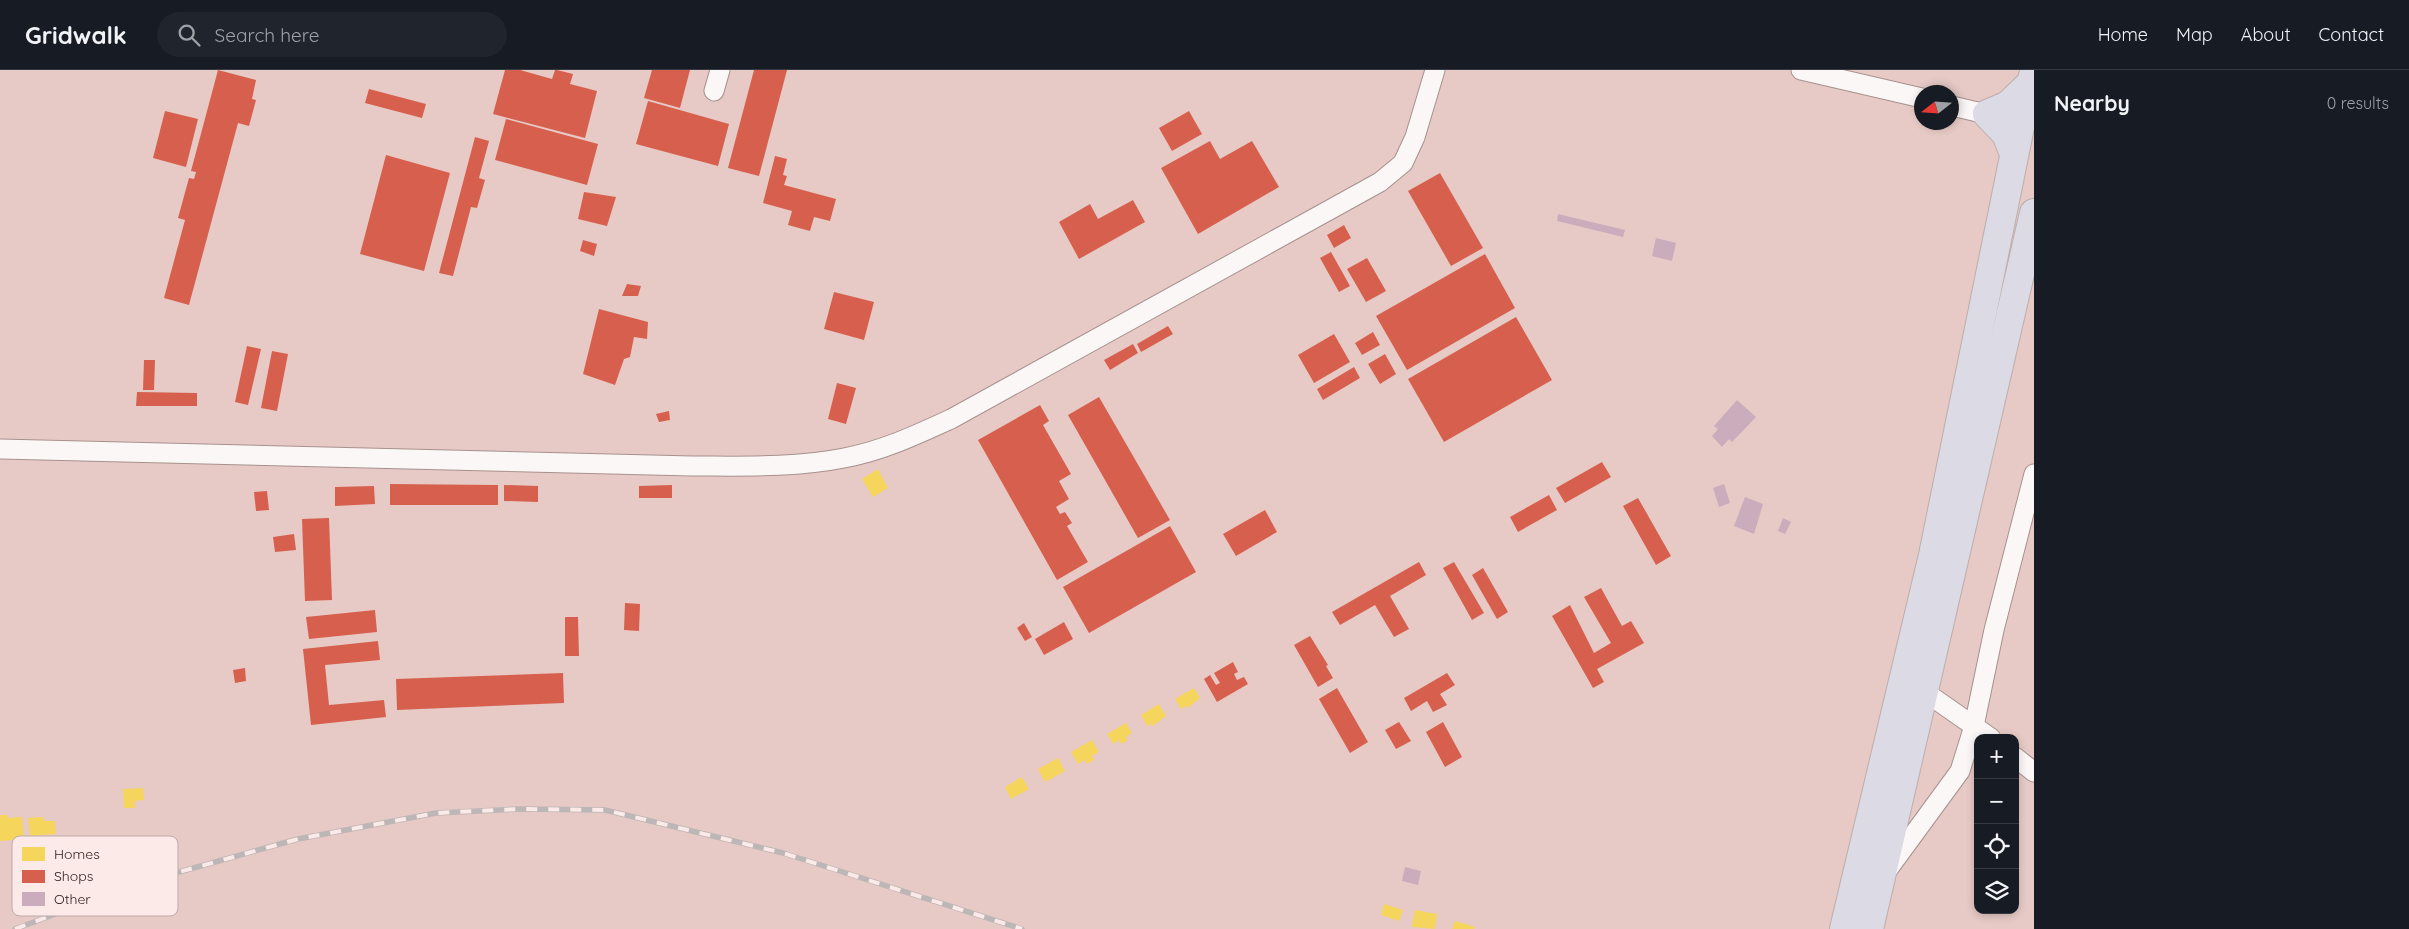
<!DOCTYPE html>
<meta charset="utf-8">
<style>
body{margin:0;font-family:Quicksand,sans-serif;background:#20242c;color:#f1f3f6}
.controls{position:absolute;right:15px;bottom:15px;display:grid;overflow:hidden;border-radius:10px;box-shadow:0 2px 8px #0003}
.controls button{width:45px;height:45px;display:grid;place-items:center;padding:0;border:0;border-bottom:1px solid #363941;background:#171b24;color:#f1f3f6;font:25px sans-serif}
.compass{position:absolute;left:1914px;top:15px;width:45px;height:45px;border-radius:50%;background:#171b24;box-shadow:0 2px 8px #0003;rotate:253deg}
.list{margin:0;padding:0;list-style:none}
h2{display:flex;justify-content:space-between;align-items:center;height:65px;margin:0;padding:0 20px;font-size:21px}
h2 small{font-size:16px;font-weight:400;color:#9ea1a6}
.icon{flex:none;width:28px;height:28px;fill:none;stroke:currentColor;stroke-width:2;stroke-linecap:round;stroke-linejoin:round}
.map{position:relative;flex:none;width:2034px;height:859px;overflow:hidden}
header{display:flex;align-items:center;gap:30px;box-sizing:border-box;height:70px;padding:0 25px;background:#171b24;border-bottom:1px solid #363941}
header strong{font-size:24px}
nav{display:flex;gap:28px;margin-inline-start:auto;font-size:18px}
.search{width:350px;height:45px;background:#20242c;display:flex;align-items:center;gap:12px;box-sizing:border-box;padding:0 18px;border-radius:28px;color:#9ea1a6;font-size:19px}
main{display:flex}
aside{flex:1;background:#171b24}
.map>svg:first-child{display:block}
.homes{fill:#f6d55c}
.shops{fill:#d6604d}
.building{fill:#caacbc}
.lines{fill:none;stroke-linecap:round;stroke-linejoin:round}
.minor-casing{stroke:#a7918e;stroke-width:21}
.highway-casing{stroke:#bcadab;stroke-width:30}
.minor{stroke:#fbf7f6;stroke-width:19}
.highway{stroke:#dbdae5;stroke-width:28}
.rail-casing{stroke:#bdb6b6;stroke-width:5.5}
.rail{stroke:#fbeae8;stroke-width:4;stroke-dasharray:11;stroke-linecap:butt}
.key{fill:#fbeae8;stroke:#bdaba9;stroke-width:1}
.key-label{font-size:14px;fill:#2c1917}
</style>
<header>
<strong>Gridwalk</strong>
<div class="search"><svg class="icon" aria-label="search" viewBox="0 0 24 24"><circle cx="10" cy="10" r="6"/><path d="M15 15l6 6"/></svg>Search here</div>
<nav><a>Home</a><a>Map</a><a>About</a><a>Contact</a></nav>
</header>
<main>
<div class="map">
<svg width="2034" height="859" viewBox="0 0 2034 859">
<rect width="100%" height="100%" fill="#e7cac6"/>
<!-- homes -->
<g class="homes">
<polygon points="878,399 888,418 873,427 862,409"/>
<polygon points="1194,618 1200,628 1188,638 1187,636 1181,639 1175,629"/>
<polygon points="1159,634 1166,646 1153,656 1152,654 1147,656 1141,645"/>
<polygon points="1126,653 1132,663 1126,667 1128,670 1121,674 1119,670 1113,674 1107,664"/>
<polygon points="1092,670 1099,682 1092,686 1094,690 1087,694 1085,690 1078,694 1071,682"/>
<polygon points="1058,688 1065,701 1045,712 1038,699"/>
<polygon points="1022,707 1029,719 1011,729 1005,717"/>
<polygon points="143,718 144,730 135,731 135,738 124,738 123,719"/>
<polygon points="0,745 8,745 8,748 22,747 24,769 0,771"/>
<polygon points="43,747 44,751 55,751 56,764 30,766 28,748"/>
<polygon points="1384,834 1403,840 1399,851 1381,845"/>
<polygon points="1415,840 1437,844 1435,859 1412,857"/>
<polygon points="1455,851 1475,857 1474,859 1452,859"/>
</g>
<!-- shops -->
<g class="shops">
<polygon points="218,0 256,10 252,29 256,30 249,56 238,53 189,235 164,228 185,150 178,148 189,108 194,109 196,102 191,101"/>
<polygon points="505,0 520,0 552,9 555,0 557,0 573,4 570,14 597,21 585,68 493,44"/>
<polygon points="652,0 690,0 680,38 644,28"/>
<polygon points="754,0 787,0 759,106 728,98"/>
<polygon points="369,19 426,34 422,48 365,33"/>
<polygon points="648,31 729,54 718,96 636,74"/>
<polygon points="165,41 198,49 186,97 153,88"/>
<polygon points="1189,41 1202,64 1172,81 1159,58"/>
<polygon points="506,49 598,74 587,115 495,90"/>
<polygon points="475,67 489,71 479,108 485,110 477,138 471,137 453,206 439,203"/>
<polygon points="1210,71 1220,89 1252,71 1279,117 1198,164 1161,98"/>
<polygon points="386,85 450,103 424,201 360,184"/>
<polygon points="775,86 787,89 783,105 787,106 784,115 836,129 830,151 814,147 810,161 788,155 792,141 763,133"/>
<polygon points="1440,103 1483,178 1451,196 1408,121"/>
<polygon points="584,122 616,127 607,156 578,149"/>
<polygon points="1133,130 1145,152 1079,189 1059,152 1090,134 1098,149"/>
<polygon points="1344,155 1351,168 1334,178 1327,165"/>
<polygon points="583,170 597,174 594,186 580,181"/>
<polygon points="1331,182 1350,216 1339,222 1320,188"/>
<polygon points="1485,184 1515,238 1407,300 1376,246"/>
<polygon points="1367,188 1386,221 1366,232 1347,199"/>
<polygon points="627,214 641,216 638,226 622,226"/>
<polygon points="834,222 874,232 864,270 824,259"/>
<polygon points="599,239 648,252 647,269 634,267 630,287 624,289 615,315 583,304"/>
<polygon points="1516,247 1552,310 1444,372 1408,309"/>
<polygon points="1168,256 1173,264 1141,282 1137,274"/>
<polygon points="1373,262 1380,275 1362,285 1355,273"/>
<polygon points="1334,264 1350,292 1314,313 1298,285"/>
<polygon points="1133,274 1138,283 1110,300 1104,290"/>
<polygon points="247,276 261,279 248,335 235,332"/>
<polygon points="272,281 288,284 277,341 261,338"/>
<polygon points="1385,284 1396,304 1380,314 1368,294"/>
<polygon points="144,290 155,290 154,320 143,320"/>
<polygon points="1354,297 1360,308 1323,330 1317,319"/>
<polygon points="837,313 856,318 846,354 828,349"/>
<polygon points="137,322 197,323 197,336 136,336"/>
<polygon points="1099,327 1170,450 1138,468 1068,345"/>
<polygon points="1040,335 1049,351 1043,355 1071,404 1059,411 1069,429 1056,437 1060,444 1065,442 1072,453 1067,456 1088,492 1057,510 978,370"/>
<polygon points="669,341 670,350 659,352 656,344"/>
<polygon points="1602,392 1611,407 1565,433 1556,418"/>
<polygon points="390,414 498,415 498,435 390,435"/>
<polygon points="504,415 538,416 538,432 504,431"/>
<polygon points="672,415 672,428 639,428 639,416"/>
<polygon points="374,416 375,434 335,436 335,417"/>
<polygon points="267,421 269,440 256,441 254,422"/>
<polygon points="1549,425 1557,440 1518,462 1510,447"/>
<polygon points="1638,428 1671,486 1656,495 1623,436"/>
<polygon points="1265,440 1277,462 1236,486 1223,464"/>
<polygon points="329,448 332,530 305,531 302,449"/>
<polygon points="1170,456 1196,502 1089,563 1063,517"/>
<polygon points="294,464 296,480 275,482 273,467"/>
<polygon points="1419,492 1426,505 1390,526 1409,559 1394,567 1375,535 1340,555 1332,542"/>
<polygon points="1454,492 1484,543 1472,550 1443,498"/>
<polygon points="1483,498 1508,542 1497,549 1472,505"/>
<polygon points="1601,518 1622,556 1631,551 1644,573 1597,599 1604,612 1593,618 1552,546 1570,535 1594,583 1611,573 1584,527"/>
<polygon points="625,533 640,534 639,561 624,560"/>
<polygon points="375,540 377,562 309,569 306,547"/>
<polygon points="565,547 578,547 579,586 565,586"/>
<polygon points="1064,552 1073,569 1044,585 1035,569"/>
<polygon points="1024,553 1032,567 1025,571 1017,558"/>
<polygon points="1310,566 1328,595 1326,596 1333,608 1318,617 1294,575"/>
<polygon points="378,571 380,590 325,595 329,635 384,630 386,647 311,655 303,579"/>
<polygon points="1233,592 1238,602 1234,604 1237,610 1244,607 1248,614 1217,632 1204,609 1210,605 1216,615 1220,613 1214,603"/>
<polygon points="245,598 246,611 235,613 233,600"/>
<polygon points="563,603 564,633 397,640 396,609"/>
<polygon points="1447,603 1455,615 1440,624 1447,635 1433,642 1427,631 1411,641 1404,628"/>
<polygon points="1337,618 1368,672 1350,683 1319,629"/>
<polygon points="1399,652 1411,671 1396,679 1385,660"/>
<polygon points="1443,652 1462,687 1445,697 1426,662"/>
</g>
<!-- building -->
<g class="building">
<polygon points="1558,144 1625,160 1623,167 1557,151"/>
<polygon points="1656,168 1676,173 1672,191 1652,186"/>
<polygon points="1737,330 1756,347 1732,372 1729,369 1722,377 1712,366 1718,359 1714,356"/>
<polygon points="1724,414 1730,433 1719,437 1713,418"/>
<polygon points="1745,427 1763,434 1754,464 1734,456"/>
<polygon points="1783,448 1791,452 1785,464 1778,461"/>
<polygon points="1405,797 1421,801 1418,815 1402,811"/>
</g>
<g class="lines">
<!-- minor casing -->
<g class="minor-casing">
<g id="minor">
<polyline points="1801,0 1922,28"/>
<polyline points="714,21 720,0"/>
<polyline points="1952,36 1999,47"/>
<path d="M0,379l692,17c50,0 102,2 152,-8 38,-7 72,-23 107,-39l429,-237 23,-19 12,-26 20,-67"/>
<polyline points="1925,622 1991,668"/>
<polyline points="2015,687 2034,702"/>
<polyline points="1886,802 1960,701 1974,656 1994,560 2034,404"/>
</g>
</g>
<!-- highway casing -->
<g class="highway-casing">
<g id="highway">
<polyline points="2014,84 2006,64 1987,44 2008,35 2031,13"/>
<polyline points="1844,859 1933,485 2021,52 2034,2"/>
<polyline points="1869,859 2034,143"/>
</g>
</g>
<!-- minor -->
<use href="#minor" class="minor"/>
<!-- highway -->
<use href="#highway" class="highway"/>
<!-- rail casing -->
<g class="rail-casing">
<polyline id="rail" points="15,859 136,814 298,769 436,743 520,739 605,740 783,783 1022,859"/>
</g>
<!-- rail -->
<use href="#rail" class="rail"/>
</g>
<!-- legend -->
<rect x="12" y="766" width="166" height="80" rx="8" class="key"/>
<rect x="22" y="777" width="23" height="14" fill="#f6d55c"/>
<rect x="22" y="800" width="23" height="13" fill="#d6604d"/>
<rect x="22" y="822" width="23" height="14" fill="#caacbc"/>
<g class="key-label">
<text x="54" y="789">Homes</text>
<text x="54" y="811">Shops</text>
<text x="54" y="834">Other</text>
</g>
</svg>
<div class="controls">
<button>+</button>
<button>−</button>
<button><svg class="icon" aria-label="locate" viewBox="0 0 24 24"><circle cx="12" cy="12" r="6"/><path d="M12 2v4M12 18v4M2 12h4M18 12h4"/></svg></button>
<button><svg class="icon" aria-label="layers" viewBox="0 0 24 24"><path d="M12 4l9 5-9 5-9-5zM3 14l9 5 9-5"/></svg></button>
</div>
<svg class="compass" viewBox="-18 -18 36 36"><path d="M0-13l5 13h-10z" fill="#e53935"/><path d="M0 13l5-13h-10z" fill="#9ea1a6"/></svg>
</div>
<aside>
<h2>Nearby<small>0 results</small></h2>
<ul class="list">
</ul>
</aside>
</main>
